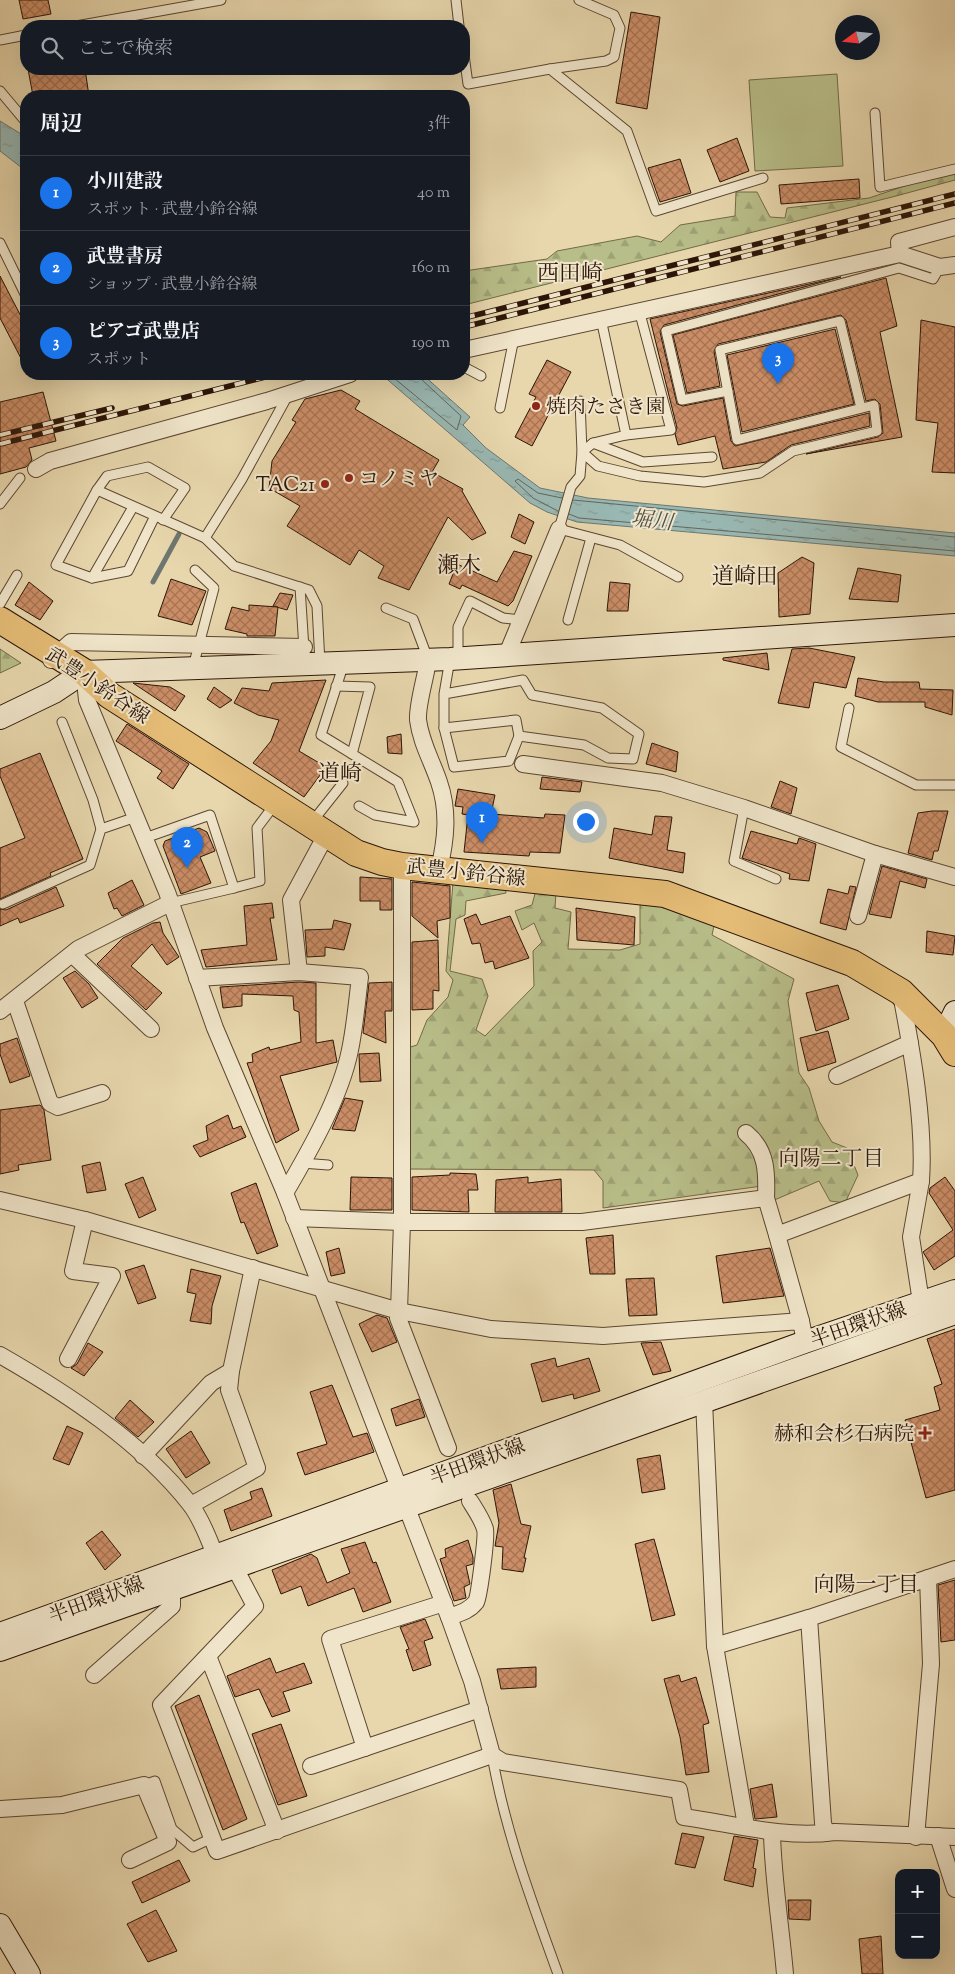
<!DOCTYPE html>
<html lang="ja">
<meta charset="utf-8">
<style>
body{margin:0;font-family:"Sorts Mill Goudy","Noto Serif JP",serif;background:#242831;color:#f1f3f6}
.controls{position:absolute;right:15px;bottom:15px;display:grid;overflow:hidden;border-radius:10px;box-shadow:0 5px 20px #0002}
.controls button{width:45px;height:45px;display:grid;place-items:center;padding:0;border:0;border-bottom:1px solid #363941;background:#171b24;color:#f1f3f6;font:25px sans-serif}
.compass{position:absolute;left:835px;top:15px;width:45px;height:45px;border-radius:50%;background:#171b24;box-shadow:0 5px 20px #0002;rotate:255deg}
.you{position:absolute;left:585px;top:821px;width:18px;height:18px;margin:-12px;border:4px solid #fff;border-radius:50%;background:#1a73e8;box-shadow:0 0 0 8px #1a73e833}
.badge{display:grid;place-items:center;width:32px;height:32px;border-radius:50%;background:#1a73e8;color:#fff;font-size:16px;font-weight:700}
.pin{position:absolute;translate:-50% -41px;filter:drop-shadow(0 1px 2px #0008)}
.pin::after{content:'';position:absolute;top:26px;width:18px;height:15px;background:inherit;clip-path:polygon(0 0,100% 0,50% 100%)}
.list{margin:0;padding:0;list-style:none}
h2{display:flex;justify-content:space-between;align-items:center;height:65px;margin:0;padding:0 20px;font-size:21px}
h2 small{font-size:16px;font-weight:400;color:#9ea1a6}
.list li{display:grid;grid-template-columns:32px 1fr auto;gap:15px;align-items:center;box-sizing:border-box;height:75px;padding:0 20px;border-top:1px solid #363941}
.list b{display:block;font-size:19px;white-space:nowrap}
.list p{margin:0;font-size:16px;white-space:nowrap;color:#9ea1a6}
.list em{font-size:16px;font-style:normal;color:#9ea1a6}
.icon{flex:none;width:28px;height:28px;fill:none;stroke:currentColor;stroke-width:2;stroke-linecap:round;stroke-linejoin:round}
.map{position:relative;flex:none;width:955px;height:1974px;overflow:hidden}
.search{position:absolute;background:#171b24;box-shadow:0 5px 20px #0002;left:20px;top:20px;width:450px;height:55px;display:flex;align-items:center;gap:12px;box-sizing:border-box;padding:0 18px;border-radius:20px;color:#9ea1a6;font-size:19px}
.panel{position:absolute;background:#171b24;box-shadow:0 5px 20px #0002;left:20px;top:90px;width:450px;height:290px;border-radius:20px}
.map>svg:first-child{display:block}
.forest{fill:url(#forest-firs);stroke:#726a48}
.pitch{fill:#b8be89;stroke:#726a48}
.water{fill:url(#water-ripples);stroke:#6d776f}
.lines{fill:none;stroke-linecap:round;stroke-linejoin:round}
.shore{stroke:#62665e;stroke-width:1}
.stream{stroke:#6d776f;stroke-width:5}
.building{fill:url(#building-cross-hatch);stroke:#2c1508}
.lane-casing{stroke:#5b4631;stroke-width:11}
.street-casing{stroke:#5b4631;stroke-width:18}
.secondary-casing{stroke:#2c1508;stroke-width:24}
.primary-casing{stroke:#2c1508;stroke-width:28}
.lane{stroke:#f0e5ca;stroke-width:9}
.street{stroke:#f0e5ca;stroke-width:16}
.secondary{stroke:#f0e5ca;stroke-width:22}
.primary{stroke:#e4bc76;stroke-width:26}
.rail-casing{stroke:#2c1508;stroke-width:5.5}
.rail{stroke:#f0e5ca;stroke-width:4;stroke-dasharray:11;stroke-linecap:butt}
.poi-dot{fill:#8f2418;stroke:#f0e5ca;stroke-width:2}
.labels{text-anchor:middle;stroke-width:4;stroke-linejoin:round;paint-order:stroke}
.poi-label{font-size:20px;fill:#2c1508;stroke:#f0e5ca;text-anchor:start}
.street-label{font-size:20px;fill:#2c1508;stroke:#f0e5ca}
.water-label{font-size:21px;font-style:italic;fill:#524e44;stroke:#f0e5ca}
.neighbourhood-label{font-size:21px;fill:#2c1508;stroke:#f0e5ca}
.quarter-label{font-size:22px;fill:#2c1508;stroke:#f0e5ca}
</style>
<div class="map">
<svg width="955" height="1974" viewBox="0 0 955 1974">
<defs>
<pattern id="forest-firs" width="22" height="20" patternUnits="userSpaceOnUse" patternTransform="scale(1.25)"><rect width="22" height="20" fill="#b8be89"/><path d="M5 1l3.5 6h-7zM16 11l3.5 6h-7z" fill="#9ea275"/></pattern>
<pattern id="water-ripples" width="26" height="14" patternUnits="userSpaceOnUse" patternTransform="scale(1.25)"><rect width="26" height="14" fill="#99b8b3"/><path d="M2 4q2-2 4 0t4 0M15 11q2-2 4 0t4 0" fill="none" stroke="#849d98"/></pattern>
<pattern id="building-cross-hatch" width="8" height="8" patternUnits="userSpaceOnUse" patternTransform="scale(1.25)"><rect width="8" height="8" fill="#cc8e67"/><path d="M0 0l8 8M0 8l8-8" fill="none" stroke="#a67353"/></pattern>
</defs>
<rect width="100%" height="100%" fill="#e8d7ad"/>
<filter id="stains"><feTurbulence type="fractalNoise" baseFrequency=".004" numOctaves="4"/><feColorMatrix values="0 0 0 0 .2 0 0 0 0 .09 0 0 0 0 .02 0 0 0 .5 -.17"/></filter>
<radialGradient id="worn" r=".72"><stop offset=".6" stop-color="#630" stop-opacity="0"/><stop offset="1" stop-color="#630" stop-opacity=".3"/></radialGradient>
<!-- forest -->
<g class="forest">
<polygon points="955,169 955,180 896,196 464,305 464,271 547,259 557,251 637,236 661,242 680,225 735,216 736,192 757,192 770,217 785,218 787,208 869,198"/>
<polygon points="0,649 21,663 0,673"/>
<polygon points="453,882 505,885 506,893 466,901 465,915 456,919 450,971 482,979 488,996 476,1030 485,1036 534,986 533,951 542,942 534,923 522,930 515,911 532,905 536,890 556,892 555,908 571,912 568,949 620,950 640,944 640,903 662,905 715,921 712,935 794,979 788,1001 799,1073 809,1088 819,1121 832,1142 847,1148 858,1175 845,1203 830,1201 819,1181 772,1201 762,1186 603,1208 603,1181 594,1170 407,1169 407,1048 417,1045 427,1020 448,997 453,980 446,971"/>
</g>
<!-- pitch -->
<polygon class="pitch" points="837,74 843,166 755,171 749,80"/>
<!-- water -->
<g class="water">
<polygon points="0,121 26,137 26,171 0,151"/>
<polygon points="381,374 422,374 470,417 463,425 486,448 540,488 588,498 955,533 955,556 577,522 547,512 530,503"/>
</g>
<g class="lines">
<!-- shore -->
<g class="shore">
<polyline points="389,374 457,430 461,416 421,379 419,374"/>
<polyline points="573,500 955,537"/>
<polyline points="558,511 533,498 515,481 518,479 538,493 562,498"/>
<polyline points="569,514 579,518 955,551"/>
</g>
<!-- stream -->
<polyline class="stream" points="153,582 179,534"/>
</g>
<!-- building -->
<g class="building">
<polygon points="19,0 48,0 51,14 23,19"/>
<polygon points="631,12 660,17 647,109 616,103"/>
<polygon points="28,69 85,69 89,96 33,96"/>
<polygon points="737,138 749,171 720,182 707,150"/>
<polygon points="680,159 691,193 660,202 648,168"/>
<polygon points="859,179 860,198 781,204 779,185"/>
<polygon points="0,276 26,326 26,368 0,318"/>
<polygon points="841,277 664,325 660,332 677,404 683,406 723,398 731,441 735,446 869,413 870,426 791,445 766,462 723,469 715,436 678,445 675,434 677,428 650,319"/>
<polygon points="886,278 897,326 880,332 902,437 806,454 878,437 883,433 880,404 875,399 866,401 846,320 841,315 718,344 714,351 720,386 687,393 673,335"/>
<polygon points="921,320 955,327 955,473 932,472 938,423 916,420"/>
<polygon points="835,329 854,404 742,432 727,355"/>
<polygon points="547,360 571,372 532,446 515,437 536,397 529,394"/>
<polygon points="341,390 360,401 355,409 439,460 432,472 463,489 462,491 486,533 472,540 448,517 409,590 378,578 384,566 359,550 350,565 287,526 300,506 269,488 272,461 296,422 292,420 305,399"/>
<polygon points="43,392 56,441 29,448 32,460 26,467 0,474 0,402"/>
<polygon points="519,514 534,522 525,544 511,537"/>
<polygon points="514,551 532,556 513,601 508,606 462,585 460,589 449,584 457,564 497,582"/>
<polygon points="802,557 814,563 810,614 779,617 778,573"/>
<polygon points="858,568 901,575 898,602 849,599"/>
<polygon points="171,579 206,591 192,625 158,616"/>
<polygon points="29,582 53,601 40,620 15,605"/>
<polygon points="610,582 630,584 628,611 607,611"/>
<polygon points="280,593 293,595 287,610 273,606"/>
<polygon points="249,605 278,607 275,636 247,636 247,634 225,629 232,607 249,611"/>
<polygon points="809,648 855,657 846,688 814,682 809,708 778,703 792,649"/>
<polygon points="767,653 769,670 723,660 723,658"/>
<polygon points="858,678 884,682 919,682 920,689 953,690 952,715 925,707 925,702 878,702 855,696"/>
<polygon points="326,680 299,751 326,767 304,797 253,763 271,741 279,720 258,715 234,703 242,688 269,691 272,683"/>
<polygon points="133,683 170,687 185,696 175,711"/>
<polygon points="214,687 232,700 220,708 207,699"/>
<polygon points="127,724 189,764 173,789 157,778 162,771 116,741"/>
<polygon points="401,734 402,754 388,753 387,737"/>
<polygon points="652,743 678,752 676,772 646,764"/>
<polygon points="40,753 83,859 50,873 51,876 0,899 0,848 25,838 0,776 0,769"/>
<polygon points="542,777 582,782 580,792 540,789"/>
<polygon points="780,781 797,788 791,814 771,807"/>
<polygon points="458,789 495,795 491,814 544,818 545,814 565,815 560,853 530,852 529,856 464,852 468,815 462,814 463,807 455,806"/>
<polygon points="932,811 948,811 938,851 934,851 932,860 908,853 918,813"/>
<polygon points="655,816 672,817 667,850 685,853 683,873 609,858 614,828 652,835"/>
<polygon points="199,828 207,832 215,851 200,857 211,883 181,894 163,846 165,841"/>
<polygon points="751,831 797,844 799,838 816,844 809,881 789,879 790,874 742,858"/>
<polygon points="882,866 927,879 925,888 900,881 891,918 869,914"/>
<polygon points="360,877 392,879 392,910 380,910 380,901 360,901"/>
<polygon points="132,880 144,905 122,916 117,908 114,909 108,893"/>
<polygon points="412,882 450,886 450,918 437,921 438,938 412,916"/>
<polygon points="850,886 856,887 846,930 820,923 828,889 848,894"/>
<polygon points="56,887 64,906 20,923 18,918 0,926 0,909 6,910"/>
<polygon points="272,903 274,918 270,918 277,960 206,967 201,950 247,945 244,906"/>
<polygon points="576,908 635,917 634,945 577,940"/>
<polygon points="476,914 481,925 510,916 529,958 495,969 493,961 485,963 480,943 472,944 464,919"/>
<polygon points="334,920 351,924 344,950 325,947 325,956 307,957 305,930 332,929"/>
<polygon points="160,922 163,933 179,957 167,965 152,944 131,966 162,993 146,1010 97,964 123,938 153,923"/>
<polygon points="927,931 955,936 953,955 926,952"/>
<polygon points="438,940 439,991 433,990 433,1009 412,1010 412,942"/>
<polygon points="75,971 89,984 98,998 82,1008 63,978"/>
<polygon points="299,982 316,983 316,1043 333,1040 337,1062 280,1076 299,1130 276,1143 247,1063 253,1062 252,1054 269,1047 270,1050 301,1042 299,1012 294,1010 293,996 242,994 242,1006 223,1008 220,987"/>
<polygon points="392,982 392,1011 385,1011 386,1043 363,1033 369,983"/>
<polygon points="838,985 849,1019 816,1031 806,993"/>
<polygon points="828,1031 836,1062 808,1071 800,1038"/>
<polygon points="17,1038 30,1076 10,1083 0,1054 0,1044"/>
<polygon points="379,1053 381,1081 360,1082 359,1054"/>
<polygon points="345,1098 363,1101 355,1131 332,1129"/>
<polygon points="40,1105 44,1110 51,1160 18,1165 19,1170 0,1174 0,1110"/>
<polygon points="228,1115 233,1129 241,1126 246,1137 200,1157 193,1146 208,1140 206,1126"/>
<polygon points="100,1162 106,1190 87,1193 82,1166"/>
<polygon points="450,1173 476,1174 478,1190 468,1190 469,1212 412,1210 412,1177 450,1175"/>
<polygon points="143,1177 156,1210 139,1218 125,1184"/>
<polygon points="351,1177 392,1178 392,1210 350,1210"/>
<polygon points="528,1177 528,1183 561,1179 562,1212 495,1212 496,1180"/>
<polygon points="945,1177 955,1191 955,1256 934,1270 923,1252 953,1230 929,1193 930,1188"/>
<polygon points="256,1183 278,1246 257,1254 244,1222 241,1223 231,1193"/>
<polygon points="613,1235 615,1274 590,1274 586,1238"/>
<polygon points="339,1248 345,1273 331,1276 326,1252"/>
<polygon points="770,1248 784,1296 723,1303 716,1256"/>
<polygon points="144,1265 156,1298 138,1304 125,1271"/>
<polygon points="191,1269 221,1276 212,1306 211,1324 190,1321 196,1294 187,1292"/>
<polygon points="654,1278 657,1315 629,1316 626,1279"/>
<polygon points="377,1315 387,1318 397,1342 372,1352 359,1324"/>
<polygon points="955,1329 955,1490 926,1498 905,1420 940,1410 934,1387 942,1384 927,1339"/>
<polygon points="661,1342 671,1371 653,1375 641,1343"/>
<polygon points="88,1343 103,1352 84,1376 71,1368 77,1364"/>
<polygon points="555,1358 557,1367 589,1358 600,1391 574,1399 573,1394 542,1402 531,1364"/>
<polygon points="332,1385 353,1437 367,1433 374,1452 305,1475 297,1453 327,1444 310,1392"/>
<polygon points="419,1399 425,1417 396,1426 391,1409"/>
<polygon points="130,1400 154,1422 138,1437 115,1418"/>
<polygon points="67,1426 83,1433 69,1465 53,1459"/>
<polygon points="191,1431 210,1463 186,1478 166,1449"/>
<polygon points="660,1455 665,1489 642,1493 637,1459"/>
<polygon points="511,1484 521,1524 531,1526 524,1558 526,1558 523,1572 502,1569 503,1547 495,1546 499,1523 493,1490"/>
<polygon points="262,1488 272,1516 231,1531 224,1510 252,1499 250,1492"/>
<polygon points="102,1531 121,1555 105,1570 86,1543"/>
<polygon points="654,1539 675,1615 652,1621 635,1544"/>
<polygon points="468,1540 473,1557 473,1564 466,1566 470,1584 464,1587 466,1598 454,1601 440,1559 446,1557 445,1549"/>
<polygon points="365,1542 373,1563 376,1562 391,1602 363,1612 354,1588 308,1606 301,1586 281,1594 272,1570 311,1554 317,1558 327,1583 350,1573 341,1549"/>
<polygon points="955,1580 955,1640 941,1642 938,1585"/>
<polygon points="425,1619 433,1638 424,1641 431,1665 413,1671 406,1650 409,1649 400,1627"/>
<polygon points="270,1658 276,1673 304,1663 312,1683 283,1692 290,1711 272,1717 259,1689 235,1697 227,1676"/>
<polygon points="536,1667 536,1687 501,1689 497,1669"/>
<polygon points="679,1675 681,1682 696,1677 709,1723 703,1725 709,1772 686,1775 680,1737 664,1679"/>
<polygon points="199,1695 247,1819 223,1830 175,1706"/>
<polygon points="281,1724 307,1796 278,1805 252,1734"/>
<polygon points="772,1784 777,1817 755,1819 750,1789"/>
<polygon points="682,1833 704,1837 695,1868 675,1864"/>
<polygon points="734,1836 758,1840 753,1868 756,1869 753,1887 724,1880"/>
<polygon points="179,1860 190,1881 142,1903 132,1882"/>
<polygon points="788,1900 811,1900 810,1920 789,1919"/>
<polygon points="156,1910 177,1951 148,1962 127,1924"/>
<polygon points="881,1936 883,1974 862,1974 859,1939"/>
</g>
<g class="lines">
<!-- lane casing -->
<g class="lane-casing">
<g id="lane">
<polyline points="456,0 459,26"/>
<polyline points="76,26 221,0"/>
<polyline points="0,40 26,35"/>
<polyline points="464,55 468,84 550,69 627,131 656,211 763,178"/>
<polyline points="550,69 606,61 614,57 620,28 614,15 579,0"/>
<polyline points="0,91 26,122"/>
<polyline points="875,113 880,187 955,169"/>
<polyline points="0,243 26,296"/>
<polyline points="601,319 626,435 593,443 582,452 580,476 571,487 559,529 620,545 678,577"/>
<polyline points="464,367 481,376"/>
<polyline points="728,391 682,400 666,331 899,268 933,279 940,267"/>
<polyline points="288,395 242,479 205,538 234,566 309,590 317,606 320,663"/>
<polyline points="580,401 582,452 598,466 640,476 704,482 760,473 793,451 877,431 874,405 737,440 720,350 840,321 861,408"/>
<polyline points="500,408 514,338"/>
<polyline points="626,435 671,430 639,310"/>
<polyline points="593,443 643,462 712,457"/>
<polyline points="97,490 107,476 148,467 185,488 163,520"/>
<polyline points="0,504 20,478"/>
<polyline points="155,516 128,571 92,578 56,565 97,490 205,538"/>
<polyline points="92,578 133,507"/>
<polyline points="300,587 304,649"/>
<polyline points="0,604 17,575"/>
<polyline points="386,608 413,619 428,659"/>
<polyline points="568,620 591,538"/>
<polyline points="458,658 458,627 470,601 503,618 520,620"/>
<polyline points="344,663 321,735 398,782 414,822 375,815 359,806"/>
<polyline points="193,667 214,588 195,570"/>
<polyline points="336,686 370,687 352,754"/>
<polyline points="444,694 523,680 532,695 602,708 639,734 633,759 608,758 584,745 519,736 516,720 444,728 444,694 450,659"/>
<polyline points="849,708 841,747 916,785 955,785"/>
<polyline points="62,722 93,800 101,829"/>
<polyline points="444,728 454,767 509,761 519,736"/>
<polyline points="744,808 734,861 776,879"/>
<polyline points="312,822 343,783"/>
<polyline points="145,838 210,815 234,888 170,903"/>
<polyline points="234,888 260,881 257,828 275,804"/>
<polyline points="3,904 90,865 101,829 136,817"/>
<polyline points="302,1163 328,1165"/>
<path d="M492,1755c13,76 40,147 66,219"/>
<polyline points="144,1785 155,1781 172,1829 193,1847 212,1838"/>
</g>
</g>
<!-- street casing -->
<g class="street-casing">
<g id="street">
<polyline points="900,254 899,242 955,227"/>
<polyline points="464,350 900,254 940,267 955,265"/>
<polyline points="36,469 50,461 267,401 350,374"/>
<polyline points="507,654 559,529"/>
<polyline points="51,660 71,642 304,647"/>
<path d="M428,660c-2,17 -11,44 -10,60 3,23 14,41 21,62 10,29 7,58 0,87"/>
<path d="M84,672l3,28 80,192 48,136 70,165 164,424 23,64 20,74 11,7 176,28 5,27c50,7 100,22 151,15l120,5"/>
<polyline points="523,764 662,783 744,808 875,854 955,877"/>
<polyline points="858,916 875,854"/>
<polyline points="73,955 151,1029"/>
<polyline points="299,972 291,900 326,835"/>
<path d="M197,978l102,-6 61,5c-3,24 -5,49 -10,73 -9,46 -41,102 -65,143"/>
<polyline points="15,1001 50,1103 58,1107 102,1093"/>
<polyline points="0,1011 78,949 170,903"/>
<polyline points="837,1076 910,1043"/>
<path d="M746,1133c21,17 21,40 20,65"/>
<polyline points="921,1181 911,1237 921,1302"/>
<polyline points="0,1200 85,1220 399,1311 402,1222 402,866"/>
<polyline points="294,1218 402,1222 582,1222 766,1198 777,1235"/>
<path d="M801,1321l-24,-86 144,-54c4,-57 -9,-130 -20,-187"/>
<path d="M0,1355c68,39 141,87 190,149 11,14 19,35 25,51"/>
<polyline points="68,1359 112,1276 73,1271 85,1220"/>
<polyline points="704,1401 715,1646 746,1826"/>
<polyline points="448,1448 398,1318 399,1311 491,1329 603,1336 801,1321 805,1342"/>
<polyline points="143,1456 211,1383 231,1371 253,1268"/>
<polyline points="191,1505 257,1468 229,1390 231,1371"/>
<polyline points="235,1568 255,1606 161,1705 217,1851 492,1755"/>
<path d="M449,1617c11,-4 20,-6 27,-15 3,-5 11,-66 9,-73 -3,-10 -10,-20 -15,-28"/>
<polyline points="809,1618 823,1823 826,1833"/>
<polyline points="715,1646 809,1618 955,1569"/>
<polyline points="208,1656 277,1831"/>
<polyline points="94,1675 172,1606 172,1588"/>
<polyline points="365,1748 330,1639 444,1603"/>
<polyline points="311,1766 480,1709"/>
<polyline points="0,1809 62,1805 144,1785 168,1842 130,1860"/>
<path d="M772,1833c1,47 9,94 13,141"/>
<polyline points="938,1836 955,1889"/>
<polyline points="916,1837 931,1664 928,1578"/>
</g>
</g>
<!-- secondary casing -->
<g class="secondary-casing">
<g id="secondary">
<polyline points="0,718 54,692 84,672 450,659 955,625"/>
<polyline points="944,1035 955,1012"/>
<polyline points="0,1634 805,1342 955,1291"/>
<polyline points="0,1650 955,1313"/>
<polyline points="0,1925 29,1974"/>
</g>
</g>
<!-- primary casing -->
<g class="primary-casing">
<polyline id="primary" points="0,620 84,672 109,695 356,853 382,862 402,866 665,894 852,963 901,992 944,1035 955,1053"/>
</g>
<!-- lane -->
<use href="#lane" class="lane"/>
<!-- street -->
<use href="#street" class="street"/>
<!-- secondary -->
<use href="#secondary" class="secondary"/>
<!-- primary -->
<use href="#primary" class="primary"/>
<!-- rail casing -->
<g class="rail-casing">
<g id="rail">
<polyline points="464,318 955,194"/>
<polyline points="464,327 955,203"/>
<polyline points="0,435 112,408"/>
<polyline points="0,444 277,374"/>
</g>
</g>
<!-- rail -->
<use href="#rail" class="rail"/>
</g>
<!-- markers -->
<g class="poi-dot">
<circle cx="536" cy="406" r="5"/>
<circle cx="349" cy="478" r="5"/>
<circle cx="325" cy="484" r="5"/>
<path d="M922.5 1425.5h5v5h5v5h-5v5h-5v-5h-5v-5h5z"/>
</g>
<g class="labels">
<!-- poi labels -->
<g class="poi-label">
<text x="546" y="413">焼肉たさき園</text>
<text x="359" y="485">コノミヤ</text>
<text x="315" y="491" text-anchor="end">TAC21</text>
<text x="914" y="1440" text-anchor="end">赫和会杉石病院</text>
</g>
<!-- street labels -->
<g class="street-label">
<text transform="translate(98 685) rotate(34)" y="7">武豊小鈴谷線</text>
<text transform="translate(466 872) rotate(6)" y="7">武豊小鈴谷線</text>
<text transform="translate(858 1324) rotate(-19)" y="7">半田環状線</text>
<text transform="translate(477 1461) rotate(-20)" y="7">半田環状線</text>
<text transform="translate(96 1599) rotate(-20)" y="7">半田環状線</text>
</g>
<!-- water labels -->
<g class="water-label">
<text transform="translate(652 520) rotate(6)" y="7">堀川</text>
</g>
<!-- neighbourhood labels -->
<g class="neighbourhood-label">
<text x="831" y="1165">向陽二丁目</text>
<text x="866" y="1591">向陽一丁目</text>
</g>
<!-- quarter labels -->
<g class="quarter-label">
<text x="570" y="280">西田崎</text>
<text x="459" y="572">瀬木</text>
<text x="745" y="583">道崎田</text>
<text x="340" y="780">道崎</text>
</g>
</g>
<rect width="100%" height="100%" filter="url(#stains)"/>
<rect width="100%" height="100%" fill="url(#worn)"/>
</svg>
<div class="controls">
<button>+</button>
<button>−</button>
</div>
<svg class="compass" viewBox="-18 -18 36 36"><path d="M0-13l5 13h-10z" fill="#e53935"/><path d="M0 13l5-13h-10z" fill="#9ea1a6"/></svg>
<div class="you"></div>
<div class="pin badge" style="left:482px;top:843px">1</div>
<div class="pin badge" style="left:187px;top:868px">2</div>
<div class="pin badge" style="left:778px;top:384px">3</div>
<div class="search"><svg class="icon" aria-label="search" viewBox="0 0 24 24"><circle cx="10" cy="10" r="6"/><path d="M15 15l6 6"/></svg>ここで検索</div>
<section class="panel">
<h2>周辺<small>3件</small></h2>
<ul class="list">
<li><span class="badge">1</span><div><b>小川建設</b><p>スポット · 武豊小鈴谷線</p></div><em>40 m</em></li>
<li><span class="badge">2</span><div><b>武豊書房</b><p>ショップ · 武豊小鈴谷線</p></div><em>160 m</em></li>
<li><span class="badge">3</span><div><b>ピアゴ武豊店</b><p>スポット</p></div><em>190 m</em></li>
</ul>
</section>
</div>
